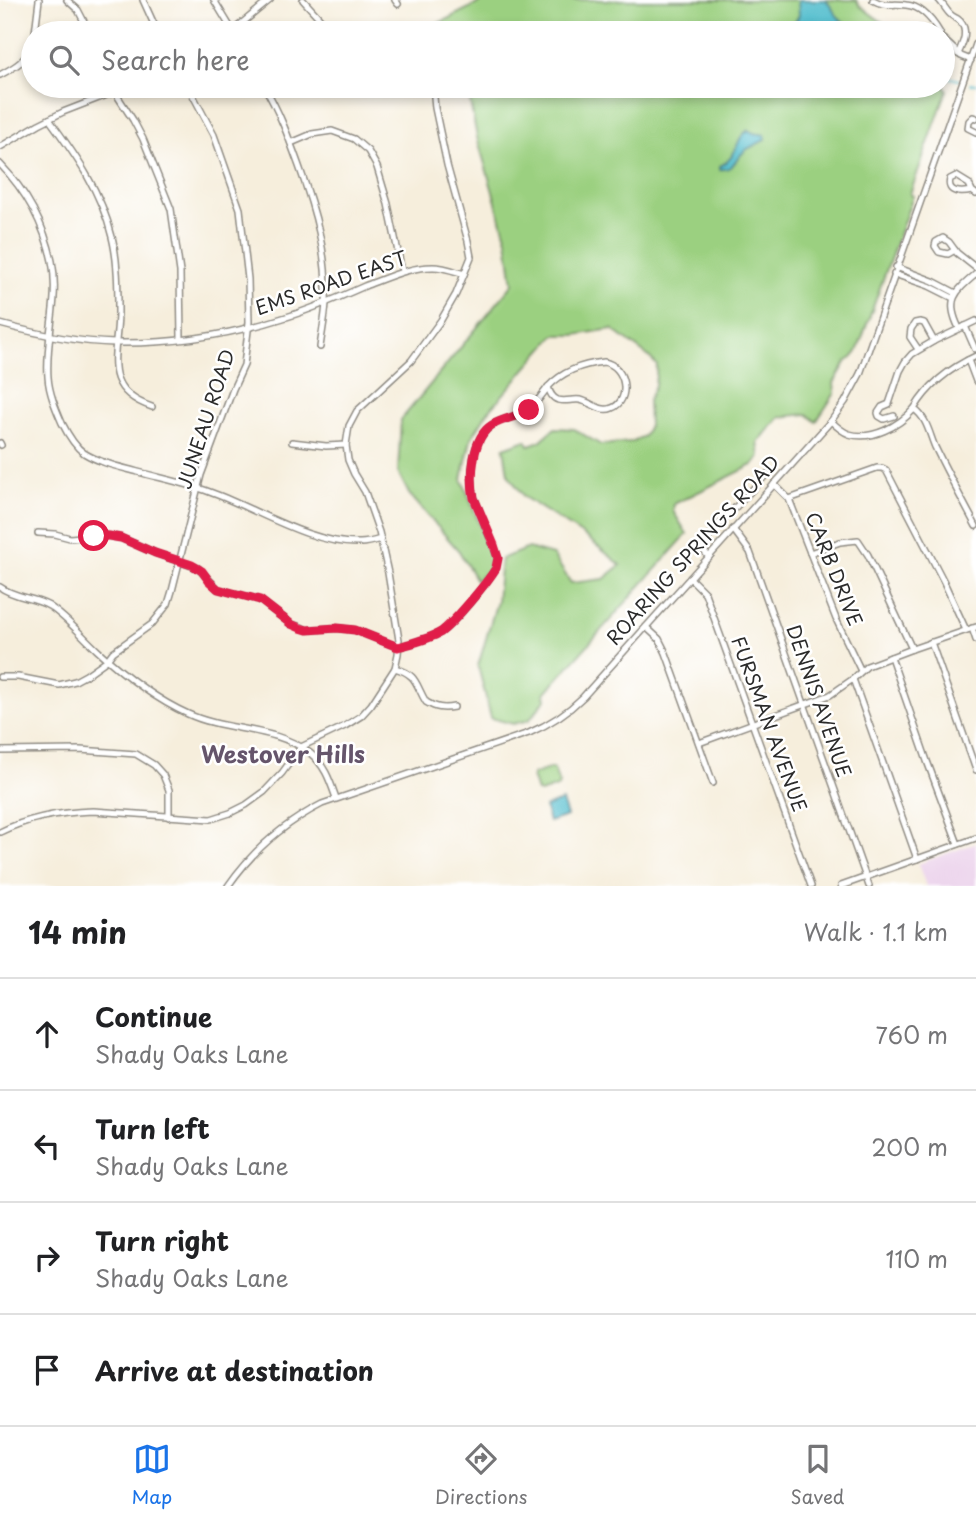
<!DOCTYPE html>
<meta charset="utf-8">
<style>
body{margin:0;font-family:"Playpen Sans",sans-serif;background:#f6f6f6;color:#202124}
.stop{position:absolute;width:21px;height:21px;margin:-16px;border:5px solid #e11d48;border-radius:50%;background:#fff}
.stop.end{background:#e11d48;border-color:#fff;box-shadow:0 2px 7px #0008}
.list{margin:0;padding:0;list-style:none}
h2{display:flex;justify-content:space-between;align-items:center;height:91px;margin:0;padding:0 28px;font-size:30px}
h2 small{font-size:23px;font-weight:400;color:#757577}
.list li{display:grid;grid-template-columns:46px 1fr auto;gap:21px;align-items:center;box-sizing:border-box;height:112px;padding:0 28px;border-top:2px solid #e0e0e0}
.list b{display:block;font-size:26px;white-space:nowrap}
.list p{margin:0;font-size:23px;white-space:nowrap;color:#757577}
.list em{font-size:23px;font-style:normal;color:#757577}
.icon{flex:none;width:38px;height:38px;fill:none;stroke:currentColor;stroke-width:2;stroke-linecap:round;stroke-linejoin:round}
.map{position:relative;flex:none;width:976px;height:886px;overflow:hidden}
.search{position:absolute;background:#fff;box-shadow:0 4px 10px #0003;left:21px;right:21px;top:21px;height:77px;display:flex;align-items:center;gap:18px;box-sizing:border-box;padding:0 24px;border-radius:38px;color:#757577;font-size:26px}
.sheet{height:539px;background:#fff}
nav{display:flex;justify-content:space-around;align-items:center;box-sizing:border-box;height:98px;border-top:2px solid #e0e0e0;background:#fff;font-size:19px;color:#757577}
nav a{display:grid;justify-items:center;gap:4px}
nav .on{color:#1a73e8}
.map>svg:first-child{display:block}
.built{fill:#ebd1eb}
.green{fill:#9bd080;stroke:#637e56;stroke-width:2}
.water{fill:#53bece;stroke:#3f747c;stroke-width:2}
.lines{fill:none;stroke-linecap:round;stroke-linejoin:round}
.stream{stroke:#53bece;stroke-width:2}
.minor-casing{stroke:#908c84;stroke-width:8}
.minor{stroke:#fff;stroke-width:5}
.route{stroke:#e11d48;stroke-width:9}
.labels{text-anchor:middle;stroke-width:5;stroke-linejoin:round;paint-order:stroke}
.street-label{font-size:19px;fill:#2b2b2b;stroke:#fff}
.quarter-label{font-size:23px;font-weight:bold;fill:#65556b;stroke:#fff}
</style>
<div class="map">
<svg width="976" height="886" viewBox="0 0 976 886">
<rect width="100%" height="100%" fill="#fff"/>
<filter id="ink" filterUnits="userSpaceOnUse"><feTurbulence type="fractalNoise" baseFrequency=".0143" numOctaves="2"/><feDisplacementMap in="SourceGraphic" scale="14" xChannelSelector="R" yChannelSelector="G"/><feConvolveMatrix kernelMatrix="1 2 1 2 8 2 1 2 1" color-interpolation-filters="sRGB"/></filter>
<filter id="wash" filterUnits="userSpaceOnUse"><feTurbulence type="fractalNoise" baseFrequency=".00686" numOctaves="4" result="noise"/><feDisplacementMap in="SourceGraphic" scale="28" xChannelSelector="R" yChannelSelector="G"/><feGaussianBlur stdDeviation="1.57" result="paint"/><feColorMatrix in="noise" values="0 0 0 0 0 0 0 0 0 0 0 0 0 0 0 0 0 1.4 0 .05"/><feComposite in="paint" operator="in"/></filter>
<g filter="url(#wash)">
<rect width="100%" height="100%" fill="#f6eedc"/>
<!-- built -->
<polygon class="built" points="976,843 976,886 926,886 918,864"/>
<!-- green -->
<g class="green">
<polygon points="485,0 856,0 860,6 897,33 428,33 427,29"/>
<polygon points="943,84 947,90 910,194 913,196 857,352 852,358 847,361 834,383 835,393 816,422 807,414 780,417 758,442 760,456 753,465 674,504 673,511 687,534 545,693 546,699 529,720 513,724 491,718 478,666 497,601 501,559 528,548 553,555 571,583 604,579 621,565 586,537 524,497 508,474 504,448 526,440 529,445 540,441 555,428 574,429 601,445 631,442 644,436 649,425 648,401 655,385 657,365 648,356 612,329 575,335 555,335 487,413 471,439 462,479 484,536 494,558 491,569 476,580 459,551 409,494 398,472 401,420 513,284 507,240 477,137 467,86 943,86"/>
<polygon points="551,768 554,769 559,784 558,787 540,793 537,792 532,776 534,774"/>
</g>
<!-- water -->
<g class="water">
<path d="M798,0h28c7,9 13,22 24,26 6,2 11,0 17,2l2,5h-74l-1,-9 5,-9z"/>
<path d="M749,130l4,3 12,2 1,4c-6,4 -14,7 -20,11 -10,7 -12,21 -26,19v-3c20,-10 14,-28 29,-36z"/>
<polygon points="562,801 567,816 549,822 545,807"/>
</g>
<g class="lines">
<!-- stream -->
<g class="stream">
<polyline points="865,33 903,25 917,28 920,33"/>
<polyline points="943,76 959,80"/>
<polyline points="970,84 976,84"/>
</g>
</g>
</g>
<g filter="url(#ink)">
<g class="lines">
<!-- minor casing -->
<g class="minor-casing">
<g id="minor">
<polyline points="67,0 78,10 90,33"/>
<polyline points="143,0 158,33"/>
<polyline points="214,0 234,33"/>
<polyline points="303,0 333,33"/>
<polyline points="395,0 398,4"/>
<path d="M873,0c12,7 20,3 33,5 16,1 27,16 34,28"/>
<path d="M939,0c4,4 7,10 11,14 5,5 5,2 10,7 9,10 3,22 -2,33"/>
<polyline points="35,33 39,0"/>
<polyline points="230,33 270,0"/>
<polyline points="943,39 961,56 971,60"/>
<path d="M0,75c15,-8 28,-15 33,-33"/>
<polyline points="111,86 133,120 143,139 171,209 180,272 181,339"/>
<path d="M264,86c15,25 25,52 35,80 16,44 29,89 27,137 -1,15 -4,29 -6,44"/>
<polyline points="976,118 973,117 969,121 968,128 976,132"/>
<path d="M49,119c27,37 52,72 63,118 6,24 6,51 6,75 0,42 -19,77 34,95"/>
<polyline points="291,143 312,134 332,131 354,139 368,151 377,167 388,204 402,271"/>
<polyline points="0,147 39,124 63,112 130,86"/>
<path d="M0,164c26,27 44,60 52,97 8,39 -7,77 -4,116 1,16 8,32 14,46 5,10 12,23 22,30 16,10 36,14 54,19 26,7 53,12 77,22 43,16 98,51 145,49 7,0 14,-2 21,-4"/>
<path d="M972,191c-10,2 -26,3 -22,-12l6,-3 13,8 3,7 4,3"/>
<polyline points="955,250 948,254 939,252 935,246 936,242 943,238 949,242 957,253 976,268"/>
<polyline points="896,267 933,281 956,293"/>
<polyline points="894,274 929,286 953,298"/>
<path d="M0,324c37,10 76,18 115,19 56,1 115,-8 168,-25 28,-8 57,-21 84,-33 22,-8 42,-18 66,-18 11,0 21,4 31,7"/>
<polyline points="965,326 975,349"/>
<path d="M959,328c-14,-28 -4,-36 17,-54"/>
<polyline points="918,349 910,337 911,329 915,323 920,322 924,323 934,341"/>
<polyline points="968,360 976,381"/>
<path d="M604,362c23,4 27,39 8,46 -11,5 -21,-6 -32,-8 -7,-1 -15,2 -22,0 -6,-2 -8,-7 -10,-13 15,-16 35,-23 56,-25z"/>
<path d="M914,409c15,-25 36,-41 62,-53"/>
<polyline points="894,416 884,419 879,416 878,413 882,407 889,404 900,371 905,362 912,354 934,341 976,321"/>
<path d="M831,421c5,5 10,10 18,13 23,7 50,-8 65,-25 13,9 15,24 21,38 13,27 27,53 41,79"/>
<polyline points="292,442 326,446 346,445"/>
<polyline points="0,443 1,445"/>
<polyline points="774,484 789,499 836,619 861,671"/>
<polyline points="789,499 877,468 882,468 886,470 943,580 966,630"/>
<polyline points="733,529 750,552 869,886"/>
<path d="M38,533l17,1 15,4 32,-3 19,3 34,15 43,15 20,21 42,11 31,24 10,3 6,3 30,-2 18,2 43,17c14,-4 31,-8 43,-15 14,-10 46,-49 55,-64l2,-10 -24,-61c-4,-21 -3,-57 17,-71 10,-8 25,-8 35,-15 9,-5 16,-16 22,-24"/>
<polyline points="810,553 840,542 858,540 868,555 912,649"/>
<polyline points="709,557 703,550 703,545 715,529 767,474"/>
<polyline points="690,578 705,593 811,886"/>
<path d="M0,587c15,11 34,10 49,19 18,12 32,29 48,44 27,25 58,49 91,64 39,18 87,12 122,39 15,12 20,28 26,45"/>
<polyline points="646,627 659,639 666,653 713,783"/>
<polyline points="972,628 976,640"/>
<polyline points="931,642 976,770"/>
<polyline points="891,657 927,761 958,844"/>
<path d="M395,668c23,7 20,16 31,34 10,6 17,7 28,5"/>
<polyline points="0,677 18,677 59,685 75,681 86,675 107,660 113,652 152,624 168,604 172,591 201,475 233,389 244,365 249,322 248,279 240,209 214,135 188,86"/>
<polyline points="853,679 917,859"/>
<polyline points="699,743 830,695 853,679 867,666 912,649 976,627"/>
<polyline points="0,751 80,750 136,754 154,765 163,775 169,790 169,817"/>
<path d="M0,832c28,-14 62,-20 93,-21l118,8 19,-6 16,-8 18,-13 18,-19 19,-26 44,-21 16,-10 10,-11 24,-37 3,-14 1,-14 -11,-67 -9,-41 -14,-40 -11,-18 -6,-14 -2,-15 3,-19 8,-15 54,-50 30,-41 15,-26 15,-37 -3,-16 -21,-76 -12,-57 -2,-22"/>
<path d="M228,886c25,-36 55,-62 94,-82l207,-71c21,-9 38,-20 54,-36l248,-276 14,-19 15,-28 116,-330"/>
<polyline points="841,886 976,838"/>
</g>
</g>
<!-- minor -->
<use href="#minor" class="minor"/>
</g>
</g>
<g class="lines" filter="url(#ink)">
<!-- route -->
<path class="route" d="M94,536h15l12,2 34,15 37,12 10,6 7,10 9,8 42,11 31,24 9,4 7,2 30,-2 18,2 43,17c14,-4 31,-8 43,-15 13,-10 46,-49 55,-64l2,-10 -4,-13 -20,-47c-4,-21 -2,-61 18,-73 12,-7 25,-8 37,-15"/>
</g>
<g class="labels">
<!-- street labels -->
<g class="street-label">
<text transform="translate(331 283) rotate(-19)" y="7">EMS ROAD EAST</text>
<text transform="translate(206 419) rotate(-72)" y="7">JUNEAU ROAD</text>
<text transform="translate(693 550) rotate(-48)" y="7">ROARING SPRINGS ROAD</text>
<text transform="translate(834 569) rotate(68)" y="7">CARB DRIVE</text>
<text transform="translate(819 701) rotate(71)" y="7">DENNIS AVENUE</text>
<text transform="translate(769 724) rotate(70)" y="7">FURSMAN AVENUE</text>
</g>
<!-- quarter labels -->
<g class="quarter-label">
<text x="283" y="763">Westover Hills</text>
</g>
</g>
</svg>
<div class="stop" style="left:94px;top:536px"></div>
<div class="stop end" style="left:529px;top:410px"></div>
<div class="search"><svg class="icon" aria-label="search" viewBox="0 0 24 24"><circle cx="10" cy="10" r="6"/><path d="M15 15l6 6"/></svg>Search here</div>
</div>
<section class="sheet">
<h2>14 min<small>Walk · 1.1 km</small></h2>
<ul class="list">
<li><svg class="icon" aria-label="ahead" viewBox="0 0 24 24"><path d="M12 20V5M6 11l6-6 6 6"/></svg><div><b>Continue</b><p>Shady Oaks Lane</p></div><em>760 m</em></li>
<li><svg class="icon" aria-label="left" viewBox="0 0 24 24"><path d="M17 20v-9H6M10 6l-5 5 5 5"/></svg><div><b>Turn left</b><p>Shady Oaks Lane</p></div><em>200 m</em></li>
<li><svg class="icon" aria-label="right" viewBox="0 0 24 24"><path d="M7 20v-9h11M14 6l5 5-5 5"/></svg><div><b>Turn right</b><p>Shady Oaks Lane</p></div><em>110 m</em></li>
<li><svg class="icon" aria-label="arrive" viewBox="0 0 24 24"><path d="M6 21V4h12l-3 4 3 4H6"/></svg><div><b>Arrive at destination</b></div></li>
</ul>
</section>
<nav>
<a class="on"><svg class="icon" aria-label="map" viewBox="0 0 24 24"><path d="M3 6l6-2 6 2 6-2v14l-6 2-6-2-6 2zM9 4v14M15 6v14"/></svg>Map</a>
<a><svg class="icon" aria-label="directions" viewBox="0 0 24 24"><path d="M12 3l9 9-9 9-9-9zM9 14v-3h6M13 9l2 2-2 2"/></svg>Directions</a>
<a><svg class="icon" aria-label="saved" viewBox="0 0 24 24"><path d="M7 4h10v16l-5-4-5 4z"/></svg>Saved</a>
</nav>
